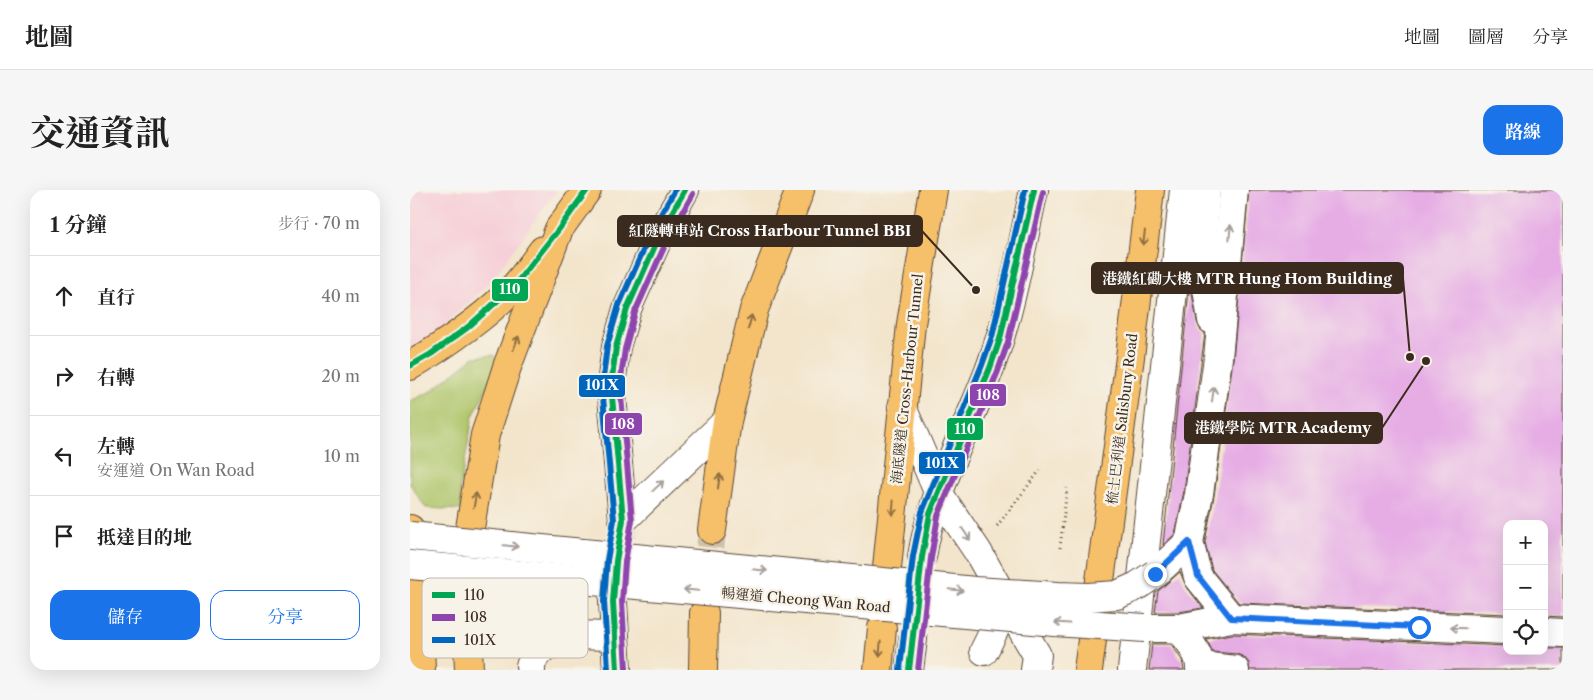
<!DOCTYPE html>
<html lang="zh-TW">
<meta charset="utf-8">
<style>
body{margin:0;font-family:"Libre Caslon Text","Noto Serif TC",serif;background:#f6f6f6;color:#222}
.controls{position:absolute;right:15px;bottom:15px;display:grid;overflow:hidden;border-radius:10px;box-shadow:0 5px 20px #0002}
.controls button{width:45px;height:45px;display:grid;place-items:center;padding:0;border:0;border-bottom:1px solid #e0e0e0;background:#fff;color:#222;font:25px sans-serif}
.stop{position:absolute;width:15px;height:15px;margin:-11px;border:4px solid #1a73e8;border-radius:50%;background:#fff}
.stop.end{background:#1a73e8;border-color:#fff;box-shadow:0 1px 5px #0008}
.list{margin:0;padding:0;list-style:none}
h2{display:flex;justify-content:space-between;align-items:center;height:65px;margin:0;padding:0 20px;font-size:21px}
h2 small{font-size:16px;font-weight:400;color:#767676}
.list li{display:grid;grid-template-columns:32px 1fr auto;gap:15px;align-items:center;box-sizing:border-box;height:80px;padding:0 20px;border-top:1px solid #e0e0e0}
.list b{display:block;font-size:19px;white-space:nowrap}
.list p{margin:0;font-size:16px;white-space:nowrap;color:#767676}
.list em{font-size:16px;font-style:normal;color:#767676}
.actions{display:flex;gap:10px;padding:15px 20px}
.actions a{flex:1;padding:11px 0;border:1px solid #1a73e8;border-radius:15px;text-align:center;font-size:18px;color:#1a73e8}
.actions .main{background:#1a73e8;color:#fff}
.icon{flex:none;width:28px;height:28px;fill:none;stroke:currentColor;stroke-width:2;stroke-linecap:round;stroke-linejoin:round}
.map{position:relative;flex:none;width:1153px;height:480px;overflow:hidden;border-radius:15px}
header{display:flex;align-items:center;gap:30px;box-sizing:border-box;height:70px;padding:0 25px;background:#fff;border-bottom:1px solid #e0e0e0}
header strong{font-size:24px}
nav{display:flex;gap:28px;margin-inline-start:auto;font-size:18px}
.intro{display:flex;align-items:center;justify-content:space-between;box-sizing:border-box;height:120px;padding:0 30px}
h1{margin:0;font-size:35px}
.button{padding:12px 22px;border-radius:15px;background:#1a73e8;color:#fff;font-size:18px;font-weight:700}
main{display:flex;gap:30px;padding:0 30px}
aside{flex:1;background:#fff;border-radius:15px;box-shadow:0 5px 20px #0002}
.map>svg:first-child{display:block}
.built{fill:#f6cfd8}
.green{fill:#adc468;stroke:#747743}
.building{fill:#e6ade5}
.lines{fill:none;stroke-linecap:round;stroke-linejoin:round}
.minor-tunnel{stroke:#cec0a9;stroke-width:28;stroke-dasharray:28 14;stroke-linecap:butt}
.highway-tunnel{stroke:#cec0a9;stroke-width:28;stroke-dasharray:28 14;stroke-linecap:butt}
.minor-casing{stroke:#574638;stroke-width:30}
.major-casing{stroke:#574638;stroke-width:30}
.highway-casing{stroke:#574638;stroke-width:30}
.path{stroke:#574638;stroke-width:3;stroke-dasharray:1 4;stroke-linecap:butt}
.minor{stroke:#fff;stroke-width:28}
.major{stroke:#f6c06b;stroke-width:28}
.highway{stroke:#f6c06b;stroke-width:28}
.minor-bridge-casing{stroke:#574638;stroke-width:30;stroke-linecap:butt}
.minor-bridge{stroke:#fff;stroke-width:28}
.bus-1-casing{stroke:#f7f3e8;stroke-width:10}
.bus-2-casing{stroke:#f7f3e8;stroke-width:10}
.bus-3-casing{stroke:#f7f3e8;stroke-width:10}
.bus-1{stroke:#00a651;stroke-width:6}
.bus-2{stroke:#8e44ad;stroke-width:6}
.bus-3{stroke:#0065bd;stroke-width:6}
.oneway{stroke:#a79f9a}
.oneway2{stroke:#8f6e41}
.route{stroke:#1a73e8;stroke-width:6}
.labels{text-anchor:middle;stroke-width:5;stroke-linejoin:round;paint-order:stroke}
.street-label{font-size:14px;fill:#3b2a1e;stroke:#f7f3e8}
.key{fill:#f7f3e8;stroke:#bfb7ab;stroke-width:1}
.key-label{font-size:14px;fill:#3b2a1e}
.leader{fill:none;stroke:#3b2a1e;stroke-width:2}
.callout-dot{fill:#3b2a1e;stroke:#f7f3e8;stroke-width:2}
.callout{fill:#3b2a1e;stroke:#3b2a1e;stroke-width:2}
.callout-label{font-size:15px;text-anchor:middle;font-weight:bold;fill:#fff}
.line-badge{stroke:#f7f3e8;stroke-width:2}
.badge-label{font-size:14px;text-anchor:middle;font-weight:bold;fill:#fff}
</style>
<header>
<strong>地圖</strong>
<nav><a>地圖</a><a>圖層</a><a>分享</a></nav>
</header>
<div class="intro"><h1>交通資訊</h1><a class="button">路線</a></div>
<main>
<aside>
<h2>1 分鐘<small>步行 · 70 m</small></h2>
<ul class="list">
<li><svg class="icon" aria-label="ahead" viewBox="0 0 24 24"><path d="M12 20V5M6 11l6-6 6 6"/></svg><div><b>直行</b></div><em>40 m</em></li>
<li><svg class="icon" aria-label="right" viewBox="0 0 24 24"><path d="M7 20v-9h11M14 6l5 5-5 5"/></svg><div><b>右轉</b></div><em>20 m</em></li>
<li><svg class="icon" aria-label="left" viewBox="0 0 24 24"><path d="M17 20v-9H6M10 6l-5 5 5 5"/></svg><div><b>左轉</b><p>安運道 On Wan Road</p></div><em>10 m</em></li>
<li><svg class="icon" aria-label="arrive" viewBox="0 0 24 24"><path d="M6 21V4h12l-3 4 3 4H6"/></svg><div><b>抵達目的地</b></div></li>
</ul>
<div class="actions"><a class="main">儲存</a><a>分享</a></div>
</aside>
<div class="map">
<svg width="1153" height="480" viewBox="0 0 1153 480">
<rect width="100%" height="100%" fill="#f7f3e8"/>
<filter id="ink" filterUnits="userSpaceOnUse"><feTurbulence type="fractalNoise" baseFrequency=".02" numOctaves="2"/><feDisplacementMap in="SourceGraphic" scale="10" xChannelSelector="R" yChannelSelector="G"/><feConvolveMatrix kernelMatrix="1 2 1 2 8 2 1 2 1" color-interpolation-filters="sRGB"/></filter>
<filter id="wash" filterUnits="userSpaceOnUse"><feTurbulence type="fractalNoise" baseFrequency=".0096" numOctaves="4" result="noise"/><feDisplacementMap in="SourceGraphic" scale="20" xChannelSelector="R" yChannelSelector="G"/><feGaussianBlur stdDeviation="1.12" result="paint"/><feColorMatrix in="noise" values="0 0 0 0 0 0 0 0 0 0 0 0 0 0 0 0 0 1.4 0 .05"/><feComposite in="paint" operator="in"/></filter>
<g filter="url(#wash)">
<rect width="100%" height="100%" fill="#f3e5cc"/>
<!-- built -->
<polygon class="built" points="0,0 147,0 81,91 27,143 0,159"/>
<!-- green -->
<polygon class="green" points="84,165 88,175 63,226 50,298 51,320 16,318 0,294 0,211 20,202 64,167"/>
<g id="blocks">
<!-- building -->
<g class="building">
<polygon points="839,0 1153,0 1153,427 1134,426 1134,334 1097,334 1097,424 829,413 802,380 795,352 804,306 823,170"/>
<polygon points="780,91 787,132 790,139 795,143 792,166 774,301 765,344 753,355"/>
<polygon points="770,382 776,396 793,418 768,422 745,422 748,401"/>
<polygon points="822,444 1097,456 1097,461 1134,461 1134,458 1153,458 1153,480 840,480 839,473 834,467 827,464 803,462 796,449"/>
<polygon points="742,454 761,454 772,470 774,480 739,480"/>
</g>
</g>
</g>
<g filter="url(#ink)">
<use href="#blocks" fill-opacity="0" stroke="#574638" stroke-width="1"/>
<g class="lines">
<!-- minor-tunnel -->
<polyline class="minor-tunnel" points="205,388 213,330"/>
<!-- highway-tunnel -->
<polyline class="highway-tunnel" points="296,399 302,340"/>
<!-- minor casing -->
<g class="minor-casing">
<g id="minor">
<polyline points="796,0 791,62 802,130"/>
<polyline points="492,217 529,304 568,362 597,414"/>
<polyline points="213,330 201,195 206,157 217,119 252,40 275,0"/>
<polyline points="213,330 317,231"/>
<polyline points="779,352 788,387 821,428"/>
<path d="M512,367c10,-66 45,-127 68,-189 21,-57 31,-119 44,-178"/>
<polyline points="745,384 779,352 789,304 808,168 824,0"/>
<polyline points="203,412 207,480"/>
<polyline points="735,438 769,438 821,428 1097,440"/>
<path d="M769,438c9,12 22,26 21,42"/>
<polyline points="1134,442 1153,443"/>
<polyline points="574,461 597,414 627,465 625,480"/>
<polyline points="791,476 825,480"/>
<polyline points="121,480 120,476 128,461 160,445 204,446"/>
<polyline points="499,480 503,449"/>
<polyline points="722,480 774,0"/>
</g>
</g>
<!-- major casing -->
<g class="major-casing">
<g id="major">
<path d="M0,176c36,-22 76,-49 105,-80 10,-11 19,-24 28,-36"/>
<polyline points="0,339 7,371 11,480"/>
<polyline points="59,480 56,411 57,357 75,245 97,177 149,39 177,0"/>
<polyline points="678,480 720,167 740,0"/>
</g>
</g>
<!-- highway casing -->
<g class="highway-casing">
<g id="highway">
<polyline points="302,340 317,231 344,120 390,0"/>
<polyline points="477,378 501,134 523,0"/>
<polyline points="293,480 294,423"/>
<polyline points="468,480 472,438"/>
</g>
</g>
<!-- path -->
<g class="path">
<polyline points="587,336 631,279"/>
<polyline points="650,358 657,298"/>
</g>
<!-- minor -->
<use href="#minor" class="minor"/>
<!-- major -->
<use href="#major" class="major"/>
<!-- highway -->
<use href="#highway" class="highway"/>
<!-- minor-bridge casing -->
<g class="minor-bridge-casing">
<g id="minor-bridge">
<polyline points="0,346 565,401 648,406 678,407 707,405 727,396 745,384"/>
<polyline points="0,375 645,432 735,438"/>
</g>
</g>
<!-- minor-bridge -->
<use href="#minor-bridge" class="minor-bridge"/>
<!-- bus-1 casing -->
<g class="bus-1-casing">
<g id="bus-1">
<polyline points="0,176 21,164 58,137 104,96 149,39 177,0"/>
<polyline points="207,480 203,412 206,371 213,330 201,195 206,157 217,119 252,40 275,0"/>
<polyline points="499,480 512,367 520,324 580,178 590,149 624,0"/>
</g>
</g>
<!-- bus-2 casing -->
<g class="bus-2-casing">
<g id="bus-2">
<polyline points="216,479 212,412 215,372 222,330 210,195 215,159 225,122 260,44 283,4"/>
<polyline points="508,480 521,368 528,326 588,181 598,152 633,2"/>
</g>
</g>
<!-- bus-3 casing -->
<g class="bus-3-casing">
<g id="bus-3">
<polyline points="490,479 503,366 512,322 572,175 582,147 615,0"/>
<polyline points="198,480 194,411 197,370 204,330 192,196 197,156 209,115 244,36 265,0"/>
</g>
</g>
<!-- bus-1 -->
<use href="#bus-1" class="bus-1"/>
<!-- bus-2 -->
<use href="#bus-2" class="bus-2"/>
<!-- bus-3 -->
<use href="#bus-3" class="bus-3"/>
</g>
<!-- one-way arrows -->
<defs><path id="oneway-shaft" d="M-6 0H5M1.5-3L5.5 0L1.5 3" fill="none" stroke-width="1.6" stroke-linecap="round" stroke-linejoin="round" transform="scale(1.25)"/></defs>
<g class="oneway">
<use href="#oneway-shaft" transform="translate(820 42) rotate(-85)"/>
<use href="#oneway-shaft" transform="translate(803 204) rotate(-82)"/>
<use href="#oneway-shaft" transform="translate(248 296) rotate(-43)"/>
<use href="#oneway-shaft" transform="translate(556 344) rotate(56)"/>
<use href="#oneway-shaft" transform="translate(101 356) rotate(6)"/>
<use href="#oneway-shaft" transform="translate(350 380) rotate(6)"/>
<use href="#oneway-shaft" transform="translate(281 400) rotate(-175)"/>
<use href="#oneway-shaft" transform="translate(546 400) rotate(6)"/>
<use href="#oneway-shaft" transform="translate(652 433) rotate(-176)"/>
<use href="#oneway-shaft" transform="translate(1048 438) rotate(-178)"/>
</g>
<g class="oneway2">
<use href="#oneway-shaft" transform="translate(734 48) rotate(97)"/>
<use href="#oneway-shaft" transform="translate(340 132) rotate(-76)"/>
<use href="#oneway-shaft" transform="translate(106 153) rotate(-69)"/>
<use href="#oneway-shaft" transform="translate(309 291) rotate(-82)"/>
<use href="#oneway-shaft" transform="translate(65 310) rotate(-80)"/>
<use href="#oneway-shaft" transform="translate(483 318) rotate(95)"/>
<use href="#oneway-shaft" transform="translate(470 459) rotate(95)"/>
</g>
</g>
<g class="lines" filter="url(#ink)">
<!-- route -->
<polyline class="route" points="745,384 779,352 788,386 821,428 1009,437"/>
</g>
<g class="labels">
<!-- street labels -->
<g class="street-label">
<text transform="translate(497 189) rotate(-84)" y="5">海底隧道 Cross-Harbour Tunnel</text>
<text transform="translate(712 229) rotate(-83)" y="5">梳士巴利道 Salisbury Road</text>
<text transform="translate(396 410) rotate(5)" y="5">暢運道 Cheong Wan Road</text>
</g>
</g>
<!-- legend -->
<rect x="12" y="388" width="166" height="80" rx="8" class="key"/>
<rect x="22" y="402" width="23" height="6" fill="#00a651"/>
<rect x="22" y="424" width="23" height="7" fill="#8e44ad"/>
<rect x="22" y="447" width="23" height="6" fill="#0065bd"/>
<g class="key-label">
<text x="54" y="410">110</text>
<text x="54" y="432">108</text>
<text x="54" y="455">101X</text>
</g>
<!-- callouts -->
<path class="leader" d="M566 100L512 41M1000 167L993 88M1016 171L972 238"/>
<g class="callout-dot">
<circle cx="566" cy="100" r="5"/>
<circle cx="1000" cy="167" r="5"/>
<circle cx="1016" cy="171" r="5"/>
</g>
<g class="callout">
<rect x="208" y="26" width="304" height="30" rx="5"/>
<rect x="682" y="73" width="311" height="30" rx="5"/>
<rect x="775" y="223" width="197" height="30" rx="5"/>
</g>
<g class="callout-label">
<text x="360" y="46">紅隧轉車站 Cross Harbour Tunnel BBI</text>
<text x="837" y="94">港鐵紅磡大樓 MTR Hung Hom Building</text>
<text x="873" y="243">港鐵學院 MTR Academy</text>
</g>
<g class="line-badge">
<rect x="81" y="88" width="38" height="24" rx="5" fill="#00a651"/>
<rect x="168" y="184" width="48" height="24" rx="5" fill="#0065bd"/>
<rect x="559" y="193" width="38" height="24" rx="5" fill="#8e44ad"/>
<rect x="194" y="222" width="39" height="24" rx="5" fill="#8e44ad"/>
<rect x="536" y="227" width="38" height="24" rx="5" fill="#00a651"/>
<rect x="508" y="261" width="48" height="24" rx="5" fill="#0065bd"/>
</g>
<g class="badge-label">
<text x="100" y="104">110</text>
<text x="192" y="200">101X</text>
<text x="578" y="210">108</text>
<text x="213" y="239">108</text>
<text x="555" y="244">110</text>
<text x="532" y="278">101X</text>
</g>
</svg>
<div class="controls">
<button>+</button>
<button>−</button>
<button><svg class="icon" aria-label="locate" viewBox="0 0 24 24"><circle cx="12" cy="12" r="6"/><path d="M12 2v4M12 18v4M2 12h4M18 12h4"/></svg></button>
</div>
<div class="stop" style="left:1009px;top:437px"></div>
<div class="stop end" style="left:745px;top:384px"></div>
</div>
</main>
